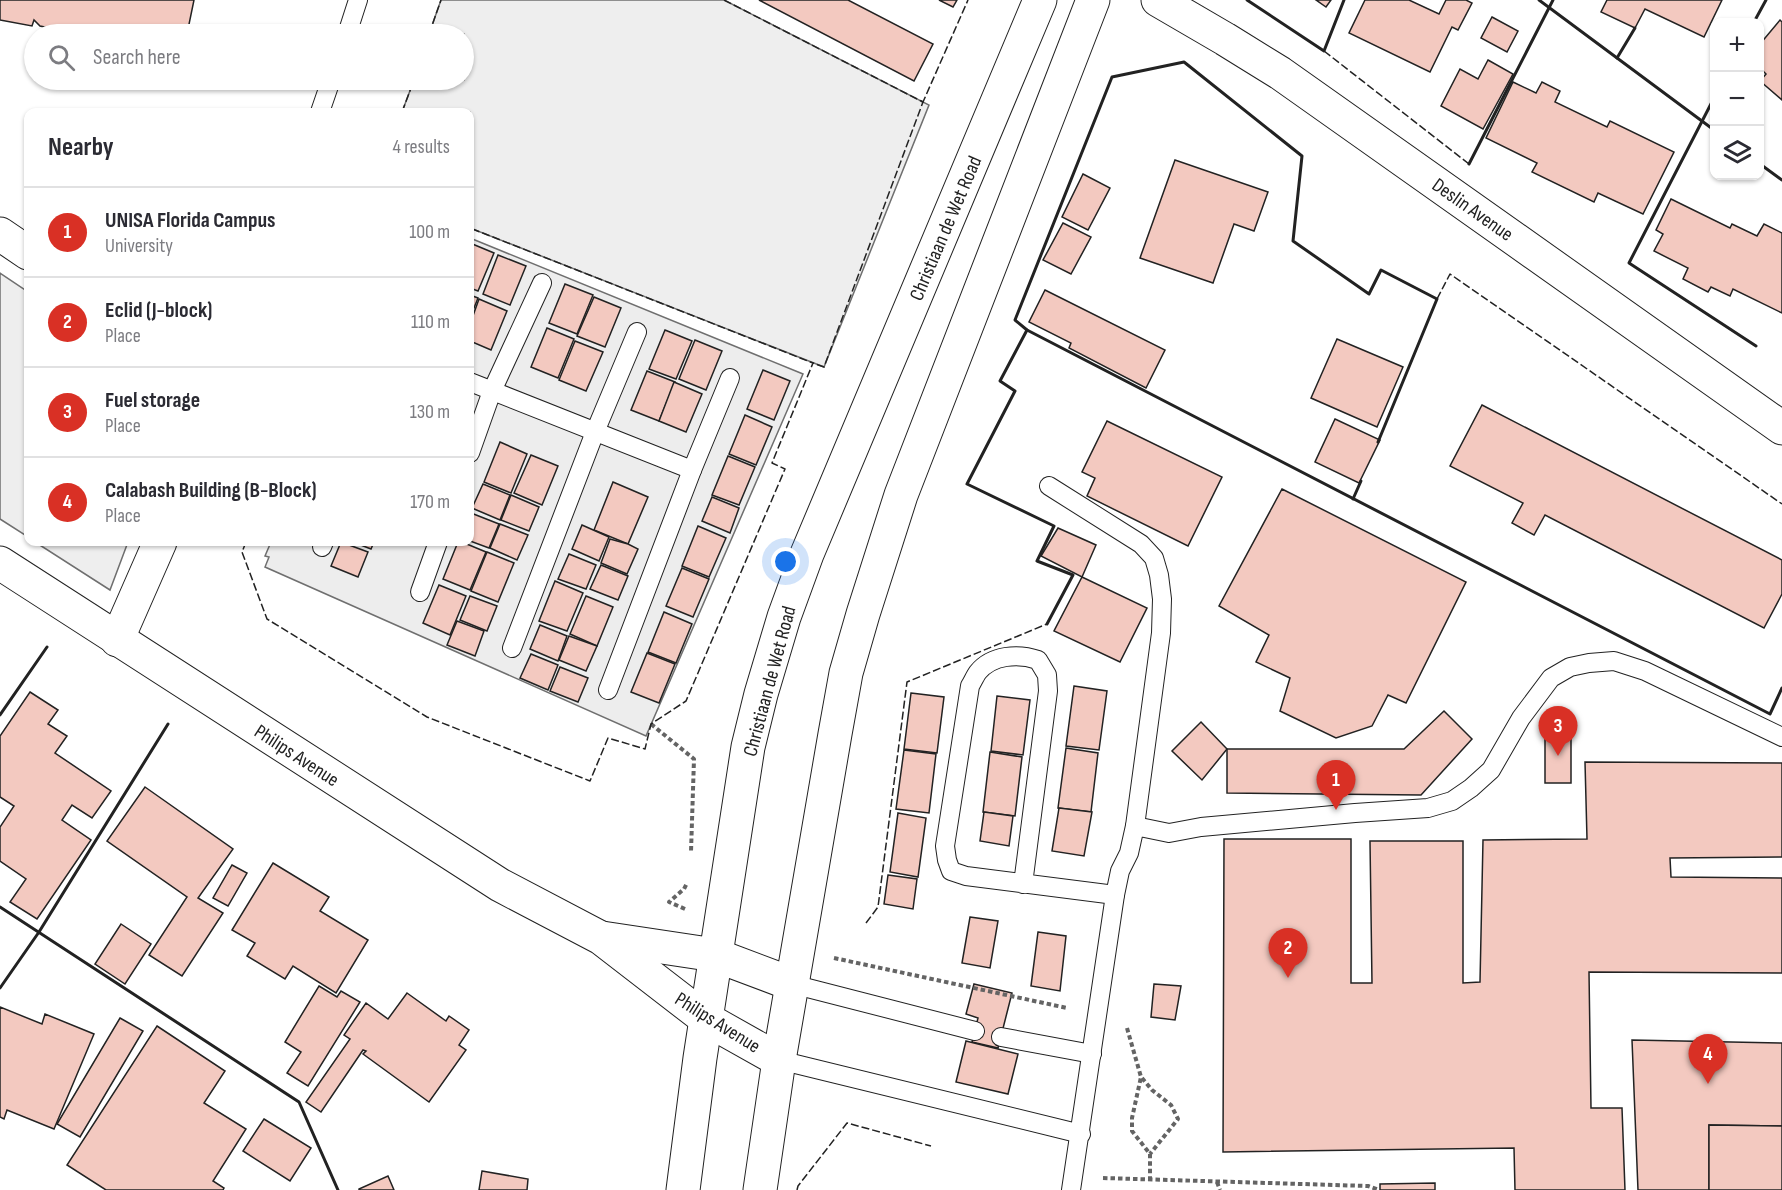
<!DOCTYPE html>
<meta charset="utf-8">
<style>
body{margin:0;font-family:"Sofia Sans Condensed",sans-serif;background:#f7f7f7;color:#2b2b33}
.controls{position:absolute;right:18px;top:18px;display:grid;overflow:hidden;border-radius:12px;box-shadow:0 2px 4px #0004}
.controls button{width:54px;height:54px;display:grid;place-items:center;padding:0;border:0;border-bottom:2px solid #e1e1e2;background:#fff;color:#2b2b33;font:30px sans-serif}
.you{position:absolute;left:786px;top:562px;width:21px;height:21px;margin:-15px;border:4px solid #fff;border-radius:50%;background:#1a73e8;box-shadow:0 0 0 9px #1a73e833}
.badge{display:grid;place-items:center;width:39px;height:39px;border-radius:50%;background:#d93025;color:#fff;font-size:20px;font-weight:700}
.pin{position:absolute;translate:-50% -50px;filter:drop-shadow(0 2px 3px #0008)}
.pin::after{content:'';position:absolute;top:32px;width:21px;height:18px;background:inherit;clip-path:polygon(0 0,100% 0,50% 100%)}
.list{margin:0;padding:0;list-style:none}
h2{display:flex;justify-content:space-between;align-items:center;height:78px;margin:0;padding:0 24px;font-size:26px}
h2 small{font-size:20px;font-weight:400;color:#7c7c81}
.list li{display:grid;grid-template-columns:39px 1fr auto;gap:18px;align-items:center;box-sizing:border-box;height:90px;padding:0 24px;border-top:2px solid #e1e1e2}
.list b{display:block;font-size:22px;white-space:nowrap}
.list p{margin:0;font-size:20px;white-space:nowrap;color:#7c7c81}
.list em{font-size:20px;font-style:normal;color:#7c7c81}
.icon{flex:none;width:33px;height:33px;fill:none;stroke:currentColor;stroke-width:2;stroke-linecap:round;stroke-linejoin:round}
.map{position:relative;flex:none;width:1782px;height:1190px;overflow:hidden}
.search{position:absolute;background:#fff;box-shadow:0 2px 4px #0004;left:24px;top:24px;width:450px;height:66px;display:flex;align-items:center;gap:15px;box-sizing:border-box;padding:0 21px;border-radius:33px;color:#7c7c81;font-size:22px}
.panel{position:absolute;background:#fff;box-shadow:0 2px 4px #0004;left:24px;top:108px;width:450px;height:438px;border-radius:12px}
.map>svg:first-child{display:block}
.green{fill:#eee;stroke:#6f6f6f;stroke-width:1.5}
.parking{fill:#ededed;stroke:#6f6f6f;stroke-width:1.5}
.building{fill:#f3c9c0;stroke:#222;stroke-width:1.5}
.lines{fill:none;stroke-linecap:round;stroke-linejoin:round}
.service-casing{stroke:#222;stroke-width:20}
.minor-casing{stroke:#222;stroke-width:35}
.secondary-casing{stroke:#222;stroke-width:35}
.path{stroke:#646464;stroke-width:4;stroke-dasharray:4.5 3;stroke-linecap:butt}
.service{stroke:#fff;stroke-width:18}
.minor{stroke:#fff;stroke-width:33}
.secondary{stroke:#fff;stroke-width:33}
.fence{stroke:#222;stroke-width:1.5;stroke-dasharray:8 3;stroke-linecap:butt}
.wall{stroke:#222;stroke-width:3}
.labels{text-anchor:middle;stroke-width:4.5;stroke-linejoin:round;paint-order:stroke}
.street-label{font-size:20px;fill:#222;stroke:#fff}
</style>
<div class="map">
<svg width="1782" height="1190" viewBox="0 0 1782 1190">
<rect width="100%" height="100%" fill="#fff"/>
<!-- green -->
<g class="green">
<polygon points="441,0 724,0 929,105 824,367 470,228 470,112 402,112 414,80 464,80 464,34 429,34"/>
<polygon points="0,273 28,292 28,537 0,519"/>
<polygon points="35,542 128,542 110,590"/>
</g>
<!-- parking -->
<polygon class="parking" points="470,238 803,374 646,736 265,567 269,557 265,556 271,542 470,542"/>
<!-- building -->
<g class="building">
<polygon points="0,0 194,0 187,34 67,34 64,31 40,26 34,20 32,26 0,20"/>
<polygon points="759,0 848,0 933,44 914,81"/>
<polygon points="939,0 957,0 953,7"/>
<polygon points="1316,0 1331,0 1326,7"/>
<polygon points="1365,0 1409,0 1439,14 1446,0 1466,0 1472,3 1458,30 1452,27 1430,72 1349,33"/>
<polygon points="1607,0 1722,0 1704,37 1645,9 1635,28 1601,12"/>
<polygon points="1492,17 1518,31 1507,52 1481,38"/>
<polygon points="1780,20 1782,22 1782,100 1760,81 1766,74 1760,68 1760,44"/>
<polygon points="1488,60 1513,74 1483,129 1441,106 1460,69 1478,79"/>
<polygon points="1513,82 1536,93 1542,82 1560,91 1555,102 1607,127 1610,121 1674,152 1643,214 1598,193 1594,202 1532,172 1537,163 1486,138"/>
<polygon points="1175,160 1268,192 1254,231 1234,224 1213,283 1140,258"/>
<polygon points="1083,174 1110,188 1088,230 1062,217"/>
<polygon points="1671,199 1730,228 1732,224 1757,236 1764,224 1782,233 1782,313 1733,289 1730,296 1711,287 1708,292 1683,279 1688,268 1654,251 1663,234 1656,230"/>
<polygon points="1063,223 1091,237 1071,274 1043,260"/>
<polygon points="470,243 494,253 478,291 470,288"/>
<polygon points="498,255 526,266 510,305 483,294"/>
<polygon points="565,284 593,295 577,334 549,323"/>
<polygon points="1045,290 1165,350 1146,388 1069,348 1071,343 1029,322"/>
<polygon points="470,295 478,298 470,318"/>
<polygon points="594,297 621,308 605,347 577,336"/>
<polygon points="479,299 507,311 491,350 470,341 470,324"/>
<polygon points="547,328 574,339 558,378 531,367"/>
<polygon points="665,330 692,341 676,379 649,369"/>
<polygon points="1337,339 1403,367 1377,427 1311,398"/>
<polygon points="695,340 722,351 706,390 679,379"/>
<polygon points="575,341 603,352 586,391 559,380"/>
<polygon points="763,370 790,381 774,420 747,409"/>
<polygon points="647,371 675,382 659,421 631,410"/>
<polygon points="674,382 702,394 686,432 659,421"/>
<polygon points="1482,405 1782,560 1782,594 1764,628 1545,515 1534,535 1512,523 1523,503 1450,466"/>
<polygon points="745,415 772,427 756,465 729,454"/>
<polygon points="1335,419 1380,440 1359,483 1315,462"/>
<polygon points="1107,421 1222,477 1188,546 1087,496 1095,478 1082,472"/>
<polygon points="500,442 527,454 511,493 484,482"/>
<polygon points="531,455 558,466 542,505 514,493"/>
<polygon points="728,456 755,467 739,505 712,495"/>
<polygon points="613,482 648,497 628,544 594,530"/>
<polygon points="483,484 510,495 500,520 472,508"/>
<polygon points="1282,489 1466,582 1406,703 1388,695 1372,726 1336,738 1280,711 1290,678 1256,662 1269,635 1219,606"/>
<polygon points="511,495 539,507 529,531 501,520"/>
<polygon points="712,497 739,508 730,533 702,521"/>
<polygon points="471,513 499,524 489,548 470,541 470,518"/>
<polygon points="500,524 528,535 517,560 490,548"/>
<polygon points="582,525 609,537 599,561 572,549"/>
<polygon points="698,526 726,538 709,577 682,566"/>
<polygon points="1058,528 1096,545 1082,577 1041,556"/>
<polygon points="610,539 628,544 638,549 627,574 601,563"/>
<polygon points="341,542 368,552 358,577 331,566"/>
<polygon points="353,542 374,542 371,549"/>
<polygon points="458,542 462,542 486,552 470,590 443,579"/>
<polygon points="487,552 514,563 498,602 471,591"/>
<polygon points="569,554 596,565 586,589 558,579"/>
<polygon points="601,565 628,576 618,600 590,589"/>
<polygon points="682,568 709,579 693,617 666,606"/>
<polygon points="1082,577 1147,608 1120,662 1054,631"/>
<polygon points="555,581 583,593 567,631 539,621"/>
<polygon points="439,585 466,596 450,635 423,623"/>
<polygon points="470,596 497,606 487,631 460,620"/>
<polygon points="586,596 613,607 597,646 570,634"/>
<polygon points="664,612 692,624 676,663 648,652"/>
<polygon points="457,621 484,631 475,656 447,645"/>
<polygon points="540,625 567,636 558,661 530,649"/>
<polygon points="569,636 597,646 586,671 559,660"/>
<polygon points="647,653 675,664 659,703 631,692"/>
<polygon points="531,654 558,665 548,690 520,678"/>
<polygon points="560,667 588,678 578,702 550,691"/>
<polygon points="1074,686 1107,691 1099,750 1066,746"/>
<polygon points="30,692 58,710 48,724 67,736 55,753 111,791 92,818 72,805 62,820 91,840 37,919 10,902 26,879 0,861 0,827 14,806 0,797 0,736"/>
<polygon points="911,693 944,697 937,753 904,749"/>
<polygon points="997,696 1030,700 1023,755 991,751"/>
<polygon points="1444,711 1472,739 1421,795 1227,793 1227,749 1404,749"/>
<polygon points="1201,722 1227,749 1202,780 1172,751"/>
<rect x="1545" y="729" width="26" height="54"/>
<polygon points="1066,748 1098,753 1091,812 1058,808"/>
<polygon points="904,750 936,754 929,813 896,809"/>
<polygon points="990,752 1022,757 1015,816 983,812"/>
<polygon points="1585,762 1782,763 1782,857 1670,858 1671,877 1782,878 1782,973 1589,972 1591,1108 1622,1108 1625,1190 1515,1190 1514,1148 1223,1152 1224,839 1351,839 1351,983 1372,983 1370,841 1463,841 1463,983 1480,982 1483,840 1587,839"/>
<polygon points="145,787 233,849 198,898 223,913 182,976 149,955 187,897 107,841"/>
<polygon points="1059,808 1092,812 1084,856 1052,851"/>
<polygon points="984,812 1013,816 1009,846 980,841"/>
<polygon points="898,813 926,818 918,877 890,872"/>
<polygon points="273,863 329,897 320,911 368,940 336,993 293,966 285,979 247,956 255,943 232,930"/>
<polygon points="232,865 247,873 228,906 213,898"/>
<polygon points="888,875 917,879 913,909 884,904"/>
<polygon points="970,917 998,921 990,968 962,963"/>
<polygon points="121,924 151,944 125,984 95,964"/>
<polygon points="1038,932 1066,936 1060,991 1031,986"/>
<polygon points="974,984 1012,993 998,1048 972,1042 978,1018 966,1014"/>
<polygon points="1154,984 1181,986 1175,1020 1151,1017"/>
<polygon points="319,986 337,997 341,991 360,1002 308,1086 287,1073 301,1052 285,1042"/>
<polygon points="407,993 446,1021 449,1016 469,1030 459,1045 466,1050 429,1102 363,1054 366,1051 363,1050 321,1112 306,1102 350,1039 344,1035 366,1003 388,1019"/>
<polygon points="0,1007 42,1024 45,1014 94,1034 54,1129 7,1110 4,1119 0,1117"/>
<polygon points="120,1018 143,1031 80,1137 57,1124"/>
<polygon points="157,1026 225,1071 204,1103 246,1129 213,1181 224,1188 223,1190 106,1190 67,1165"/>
<polygon points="1632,1040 1782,1043 1782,1126 1709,1125 1709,1190 1638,1190"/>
<polygon points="966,1041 1018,1054 1008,1094 956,1082"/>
<polygon points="264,1119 311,1148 290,1181 243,1151"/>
<polygon points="1709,1125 1782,1126 1782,1190 1709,1190"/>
<polygon points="482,1171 528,1179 527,1190 479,1190"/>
<polygon points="388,1176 394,1190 359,1190 359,1189"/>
<polygon points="1435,1183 1435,1190 1380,1190 1380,1184"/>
</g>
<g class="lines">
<!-- service casing -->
<g class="service-casing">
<g id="service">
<polyline points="347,34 358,0"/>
<polyline points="320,112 331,80"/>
<polyline points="470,382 692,470 608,690"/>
<polyline points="470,453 492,391 542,283"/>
<polyline points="692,470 730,378"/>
<polyline points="1049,486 1141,544 1154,558 1159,575 1162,599 1161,633 1135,826"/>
<polyline points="322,547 324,542"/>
<polyline points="420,592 438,542"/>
<polyline points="512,648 595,432 637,332"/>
<path d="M1023,884l25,-193 -1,-16 -9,-15c-20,-7 -46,-5 -60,12 -3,4 -5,9 -8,14l-25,160 2,14 4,11 15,5 149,19"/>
<polyline points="792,984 975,1031"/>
<polyline points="1001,1037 1092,1054"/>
<polyline points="779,1060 1081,1134"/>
<polyline points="1071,1190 1115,895 1120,871 1129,853 1135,826 1169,833 1201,827 1355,813 1428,808 1452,801 1471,788 1491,770 1521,718 1551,678 1570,667 1589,663 1614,661 1645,671 1782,737"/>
</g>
</g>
<!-- minor casing -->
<g class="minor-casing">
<g id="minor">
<polyline points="1158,0 1225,39 1280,73 1782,428"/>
<polyline points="0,234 28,253"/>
<polyline points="0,563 500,885 601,938 706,1019 779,1060"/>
<polyline points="117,640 160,542"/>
<polyline points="602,938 715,955 792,984"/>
</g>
</g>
<!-- secondary casing -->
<g class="secondary-casing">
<g id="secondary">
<polyline points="683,1190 700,1058 748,747 761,694 784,617 807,554 1040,0"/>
<polyline points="760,1190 779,1060 835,734 846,673 863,614 901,495 1093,0"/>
</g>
</g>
<!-- path -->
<g class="path">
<polyline points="651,724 694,759 691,852"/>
<polyline points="685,909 669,902 684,889 687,883"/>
<polyline points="834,958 1067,1008"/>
<polyline points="1127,1028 1141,1077 1132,1118 1132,1131 1150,1154 1150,1180"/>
<polyline points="1142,1078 1152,1090 1171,1105 1178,1119 1150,1154"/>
<polyline points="1103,1178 1368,1186 1379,1190"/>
<polyline points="1217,1182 1220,1190"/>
</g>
<!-- service -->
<use href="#service" class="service"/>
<!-- minor -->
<use href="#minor" class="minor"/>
<!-- secondary -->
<use href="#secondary" class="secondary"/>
<!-- fence -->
<g class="fence">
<polyline points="724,0 923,102 824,367 813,363"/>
<polyline points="429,34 441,0"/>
<polyline points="1324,51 1469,164"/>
<polyline points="921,101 923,102 968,0"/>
<polyline points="402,112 414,80"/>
<polyline points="1437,299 1450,274 1782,504"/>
<polyline points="246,542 242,552 267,619 427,717 590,781 608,738 645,749 651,724 686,701 785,469 772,463 813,363 470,228"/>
<polyline points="866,923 878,907 907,682 1047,624"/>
<polyline points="797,1190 798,1186 847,1123 931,1146"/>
</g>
<!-- wall -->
<g class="wall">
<polyline points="1247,0 1324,51 1344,0"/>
<polyline points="1539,0 1714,130"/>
<polyline points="1754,22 1766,0"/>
<polyline points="1617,58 1635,28"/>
<polyline points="1714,98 1629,263 1756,346"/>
<polyline points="1469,164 1553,0"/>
<polyline points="1760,164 1782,180"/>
<polyline points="1027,330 1000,381 1015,391 967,484 1054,526 1037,561 1073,575 1047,624"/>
<polyline points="1378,442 1437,299 1381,270 1369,294 1293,241 1302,156 1184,62 1112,77 1015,320 1027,330 1770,714 1782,688"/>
<polyline points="1353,499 1361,481"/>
<polyline points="0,715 47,647"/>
<polyline points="0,907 299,1102 338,1190"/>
<polyline points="0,988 39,932 168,724"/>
</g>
</g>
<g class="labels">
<!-- street labels -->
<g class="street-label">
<text transform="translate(1473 209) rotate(35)" y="7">Deslin Avenue</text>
<text transform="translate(945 228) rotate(-67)" y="7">Christiaan de Wet Road</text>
<text transform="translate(769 681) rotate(-75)" y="7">Christiaan de Wet Road</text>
<text transform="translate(297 755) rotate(33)" y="7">Philips Avenue</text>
<text transform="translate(718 1022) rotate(32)" y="7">Philips Avenue</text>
</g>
</g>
</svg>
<div class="controls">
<button>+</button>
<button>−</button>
<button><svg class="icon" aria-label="layers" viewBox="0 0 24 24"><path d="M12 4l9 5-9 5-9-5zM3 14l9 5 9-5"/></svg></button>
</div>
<div class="you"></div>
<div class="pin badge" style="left:1336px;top:810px">1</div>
<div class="pin badge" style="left:1288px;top:978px">2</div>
<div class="pin badge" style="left:1558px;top:756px">3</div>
<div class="pin badge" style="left:1708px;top:1084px">4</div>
<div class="search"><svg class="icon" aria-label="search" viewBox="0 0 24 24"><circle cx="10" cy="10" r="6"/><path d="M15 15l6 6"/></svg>Search here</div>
<section class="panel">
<h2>Nearby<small>4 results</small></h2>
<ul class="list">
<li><span class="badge">1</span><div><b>UNISA Florida Campus</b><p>University</p></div><em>100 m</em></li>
<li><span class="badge">2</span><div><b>Eclid (J-block)</b><p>Place</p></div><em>110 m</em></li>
<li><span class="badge">3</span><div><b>Fuel storage</b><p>Place</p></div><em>130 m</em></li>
<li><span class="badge">4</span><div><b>Calabash Building (B-Block)</b><p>Place</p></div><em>170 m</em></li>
</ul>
</section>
</div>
